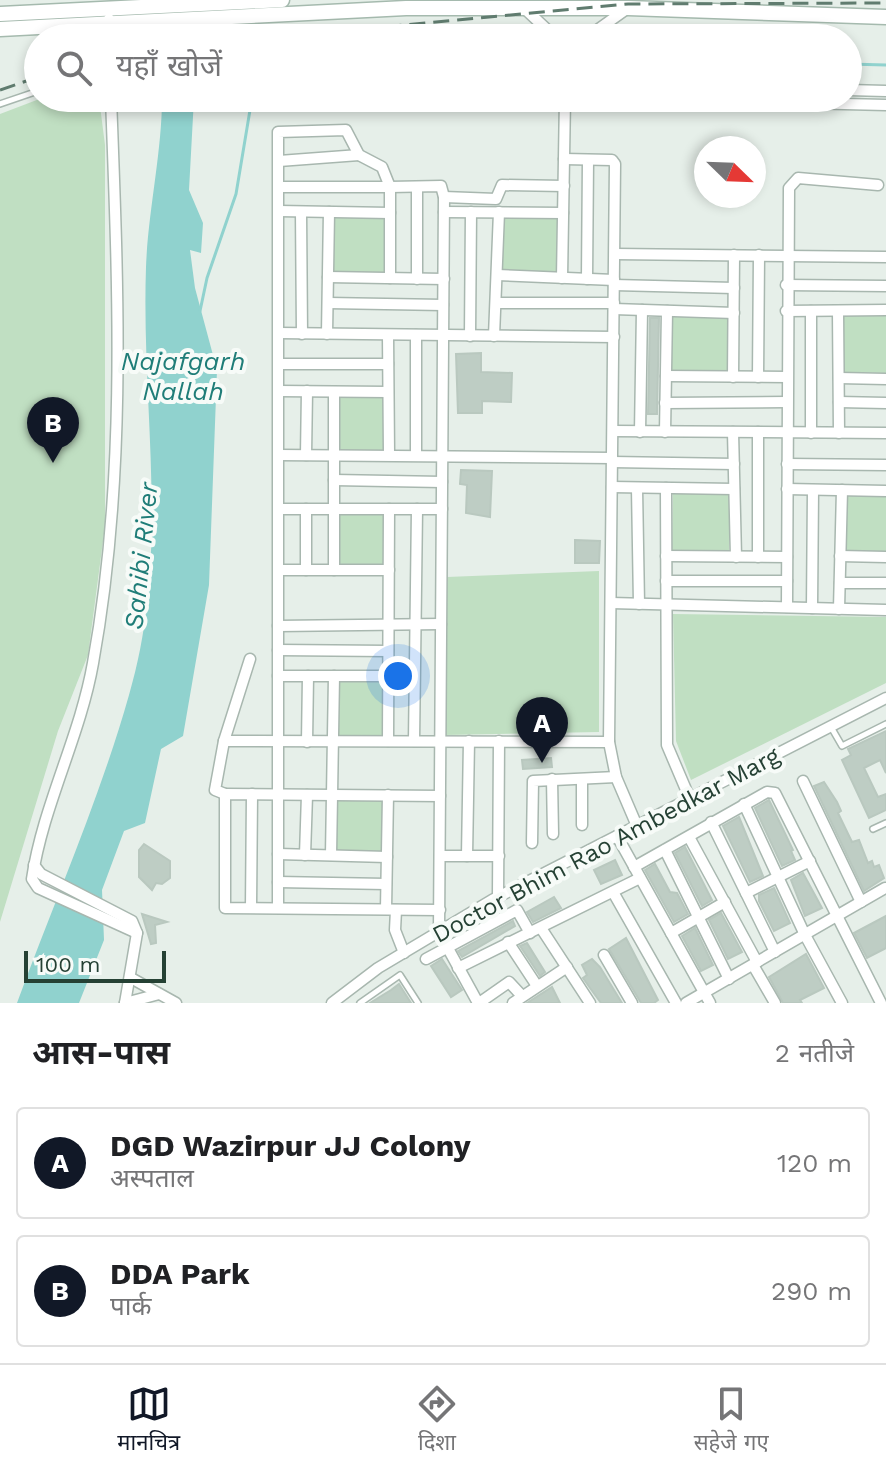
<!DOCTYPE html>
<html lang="hi">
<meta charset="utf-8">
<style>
body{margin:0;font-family:"Work Sans","Noto Sans Devanagari",sans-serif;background:#f6f6f6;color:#202124}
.compass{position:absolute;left:694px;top:136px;width:72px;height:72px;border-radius:50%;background:#fff;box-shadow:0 4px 12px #0003;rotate:113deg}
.scale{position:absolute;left:24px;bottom:20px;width:142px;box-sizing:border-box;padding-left:8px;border:4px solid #254134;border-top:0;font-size:22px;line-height:28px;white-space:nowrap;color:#254134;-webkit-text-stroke:6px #f7fbf8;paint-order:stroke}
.you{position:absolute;left:398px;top:676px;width:28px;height:28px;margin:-20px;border:6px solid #fff;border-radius:50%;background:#1a73e8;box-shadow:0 0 0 12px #1a73e833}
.badge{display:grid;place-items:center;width:52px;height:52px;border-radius:50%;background:#111827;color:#fff;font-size:26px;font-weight:700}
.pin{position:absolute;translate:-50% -66px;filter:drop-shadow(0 2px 4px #0008)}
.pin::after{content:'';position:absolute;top:42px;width:28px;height:24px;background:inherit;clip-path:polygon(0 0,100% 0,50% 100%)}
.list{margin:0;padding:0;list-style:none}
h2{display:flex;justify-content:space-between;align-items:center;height:104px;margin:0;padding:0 32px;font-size:34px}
h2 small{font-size:26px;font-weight:400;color:#757577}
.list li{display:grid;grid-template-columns:52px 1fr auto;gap:24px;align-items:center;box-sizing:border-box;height:112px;margin:0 16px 16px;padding:0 16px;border:2px solid #e0e0e0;border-radius:8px}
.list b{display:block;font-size:30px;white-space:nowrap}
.list p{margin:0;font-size:26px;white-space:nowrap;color:#757577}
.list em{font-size:26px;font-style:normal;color:#757577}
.icon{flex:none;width:44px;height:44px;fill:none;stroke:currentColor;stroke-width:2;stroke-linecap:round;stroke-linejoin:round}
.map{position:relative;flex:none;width:886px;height:1003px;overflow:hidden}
.search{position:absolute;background:#fff;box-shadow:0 4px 12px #0003;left:24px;right:24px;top:24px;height:88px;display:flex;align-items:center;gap:20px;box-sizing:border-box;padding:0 28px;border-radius:44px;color:#757577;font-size:30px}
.sheet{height:360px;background:#fff}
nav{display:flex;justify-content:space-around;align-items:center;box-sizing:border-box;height:112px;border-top:2px solid #e0e0e0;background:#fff;font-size:22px;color:#757577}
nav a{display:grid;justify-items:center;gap:4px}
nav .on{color:#111827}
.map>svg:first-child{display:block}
.green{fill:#c0dfc2}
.water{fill:#90d2ce}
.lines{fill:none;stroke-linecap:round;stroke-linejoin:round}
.stream{stroke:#90d2ce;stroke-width:3}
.building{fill:#becdc4;stroke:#b9c8bf;stroke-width:2}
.lane-casing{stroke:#a8b7af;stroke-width:8}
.street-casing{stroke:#a8b7af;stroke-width:13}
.secondary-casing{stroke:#a5baae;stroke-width:17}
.lane{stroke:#fff;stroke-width:5}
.street{stroke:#fff;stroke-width:10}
.secondary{stroke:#fff;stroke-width:14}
.rail{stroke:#607c6f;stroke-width:3;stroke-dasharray:16 8;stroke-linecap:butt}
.labels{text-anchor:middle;stroke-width:8;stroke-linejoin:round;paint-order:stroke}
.street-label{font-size:24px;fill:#254134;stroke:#f7fbf8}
.water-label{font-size:26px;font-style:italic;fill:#1f7d78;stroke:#f7fbf8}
</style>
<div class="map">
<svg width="886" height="1003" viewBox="0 0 886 1003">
<rect width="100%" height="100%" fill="#e6efe9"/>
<!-- green -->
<g class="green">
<polygon points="42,98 99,98 105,145 105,526 88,655 58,731 0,922 0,114"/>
<polygon points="502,216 560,217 559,274 501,273"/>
<polygon points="332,217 388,218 387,275 331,273"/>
<polygon points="671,315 728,317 727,373 670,372"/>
<polygon points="844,315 886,316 886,373 843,372"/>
<polygon points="336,395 386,395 386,452 336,453"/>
<polygon points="673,493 730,494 729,551 672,550"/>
<polygon points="845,496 886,497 886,554 844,553"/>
<polygon points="386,510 386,568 336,568 335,511"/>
<polygon points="599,571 599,732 445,735 447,577"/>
<polygon points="673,614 886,617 886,683 691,780 676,741"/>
<polygon points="386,680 386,738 336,738 335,681"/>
<polygon points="335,797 385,797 385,854 335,855"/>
</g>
<!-- water -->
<g class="water">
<polygon points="162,0 205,0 201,38 162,38"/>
<path d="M162,98h32l-5,92 14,33 -2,30 -11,-3 5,38 22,82 -8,215 -26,151 -22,13 -16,74 -21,8 -22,59 2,50 -25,63h-62c37,-101 83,-205 112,-308 42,-142 12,-284 17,-428 2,-55 16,-115 16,-169z"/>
</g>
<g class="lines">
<!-- stream -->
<g class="stream">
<polyline points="848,64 886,65"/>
<polyline points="200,311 207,278 236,194 252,98"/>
</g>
</g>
<!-- building -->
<g class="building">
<polygon points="650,318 659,318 657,414 648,414"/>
<polygon points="481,353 481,372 512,373 511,402 482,401 482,413 458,413 456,354"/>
<polygon points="461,470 492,471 490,517 466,513 467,485 460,484"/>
<polygon points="575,540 600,541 599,563 575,563"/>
<polygon points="886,731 886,773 880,760 864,768 878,797 886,794 886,810 869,818 842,760 851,755 848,749"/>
<polygon points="551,758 552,767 523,769 522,760"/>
<polygon points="824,782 837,802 841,811 838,813 852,842 859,840 868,863 872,861 874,867 879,865 884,878 864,891 814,786"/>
<polygon points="769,800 793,850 791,851 795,860 782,866 755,808"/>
<polygon points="739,817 763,876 750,882 723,826"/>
<polygon points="144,844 170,861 170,878 162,884 156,883 152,890 139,877 139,850"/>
<polygon points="685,847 712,900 702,906 675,853"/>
<polygon points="615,860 622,875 601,884 594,870"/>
<polygon points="655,864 670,892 677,893 688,914 674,922 645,870"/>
<polygon points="803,873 822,908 805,916 791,880"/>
<polygon points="774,888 790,923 774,931 759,901 759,895"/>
<polygon points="554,897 561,908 533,922 527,912"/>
<polygon points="721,913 742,952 728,959 709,920"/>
<polygon points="142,914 167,922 155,925 156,943 151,944"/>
<polygon points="886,916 886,948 867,958 854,933"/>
<polygon points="513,921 515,926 462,957 458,951"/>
<polygon points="695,928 713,965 701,971 682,936"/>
<polygon points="626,938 658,1000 654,1003 641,1003 609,949"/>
<polygon points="527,943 545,972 540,976 520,946"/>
<polygon points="806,954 824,988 800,1000 802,1003 783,1003 769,977"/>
<polygon points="442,959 462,990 451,997 431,966"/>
<polygon points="592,959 600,967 622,1003 601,1003 590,988 583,978 587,975 582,965"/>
<polygon points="399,984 411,1003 370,1003 391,990"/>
<polygon points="552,987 560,1003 527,1003"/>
</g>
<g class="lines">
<!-- lane casing -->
<g class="lane-casing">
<g id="lane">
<polyline points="0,104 38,91"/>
<polyline points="831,727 842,746 886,724"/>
<polyline points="873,829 886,823"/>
<polyline points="360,1003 400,975 418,1003"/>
</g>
</g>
<!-- street casing -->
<g class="street-casing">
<g id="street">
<polyline points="524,8 556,38"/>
<polyline points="109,19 109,38"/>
<polyline points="586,38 628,8"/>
<polyline points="848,90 886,91"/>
<path d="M111,98c7,188 16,378 -18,565 -13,74 -50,142 -61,216l6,9 99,45"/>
<polyline points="599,98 886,105"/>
<polyline points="564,159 612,160 615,164 609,742 616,777 637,826"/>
<polyline points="279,161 359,155"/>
<polyline points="279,187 390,187 390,278"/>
<polyline points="444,197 496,199 502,185 564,186"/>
<polyline points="279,211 390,213"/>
<polyline points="301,212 302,334"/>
<polyline points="444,212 563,213"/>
<polyline points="615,254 886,257"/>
<polyline points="497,275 614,280"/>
<polyline points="328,277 444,279"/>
<polyline points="562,278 565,98"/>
<polyline points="417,279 417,187"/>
<polyline points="587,279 588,160"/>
<polyline points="614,285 734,288"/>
<polyline points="786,285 886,286"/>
<polyline points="328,303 443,305"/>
<polyline points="496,303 614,303"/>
<polyline points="614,309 734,313"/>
<polyline points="786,311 886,310"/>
<polyline points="811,311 811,433"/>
<polyline points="838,311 839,433"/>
<polyline points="279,333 614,337"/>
<polyline points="327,334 329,212"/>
<polyline points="388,335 389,454"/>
<polyline points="470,336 471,212"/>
<polyline points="494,336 499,212"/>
<polyline points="279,364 388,364"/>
<polyline points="666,376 787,377"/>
<polyline points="733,377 734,255"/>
<polyline points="758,377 759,255"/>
<polyline points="839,378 886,379"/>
<polyline points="279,391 388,392"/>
<polyline points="334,392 334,570"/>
<polyline points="839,402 886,403"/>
<polyline points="665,403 787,402"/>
<polyline points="613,431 886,433"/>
<polyline points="640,432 642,310"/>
<polyline points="665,432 667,311"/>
<polyline points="733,432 736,557"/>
<polyline points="758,432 758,557"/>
<polyline points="416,454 416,335"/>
<polyline points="279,455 612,458"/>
<polyline points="306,455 307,391"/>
<polyline points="612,462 734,464"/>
<polyline points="787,464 886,465"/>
<polyline points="334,480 442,482"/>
<polyline points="612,487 734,489"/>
<polyline points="637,488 639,604"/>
<polyline points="666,488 667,745 690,799"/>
<polyline points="787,489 886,491"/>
<polyline points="279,509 442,509"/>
<polyline points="666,556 787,557"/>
<polyline points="840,556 886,557"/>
<polyline points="279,570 389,570"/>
<polyline points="306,570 306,509"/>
<polyline points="666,581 787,581"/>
<polyline points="840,583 886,583"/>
<polyline points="611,603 886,610"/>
<polyline points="787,607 789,188 798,178 878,185"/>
<polyline points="812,608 813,490"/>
<polyline points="839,609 842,490"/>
<polyline points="278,626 441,624"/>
<polyline points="278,650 388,651"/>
<polyline points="278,676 388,676"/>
<polyline points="224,741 609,742"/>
<polyline points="388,741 389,509"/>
<polyline points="414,741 417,509"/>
<polyline points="307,742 308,676"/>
<polyline points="552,779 553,834"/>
<polyline points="582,780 582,825"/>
<polyline points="803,781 861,902"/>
<polyline points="225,794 215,790 224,741 250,659"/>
<polyline points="744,804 805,935 842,1003"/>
<polyline points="711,822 775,952"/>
<polyline points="617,836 710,1003"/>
<polyline points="689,837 757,962"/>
<polyline points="532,843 533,781 616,777"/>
<polyline points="665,850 729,979"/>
<polyline points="278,854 387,857"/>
<polyline points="305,855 307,795"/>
<polyline points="331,855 334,676"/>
<polyline points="440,856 499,856"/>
<polyline points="467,856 469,741"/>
<polyline points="34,865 41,874 132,921 137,933 125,1003"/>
<polyline points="634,867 767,792 775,793 881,1003"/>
<polyline points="278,882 386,884"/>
<polyline points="613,892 676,1003"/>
<polyline points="746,893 810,861"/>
<polyline points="498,897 499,741"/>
<polyline points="251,907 252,794"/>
<polyline points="278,907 278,132 346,130 359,155 382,167 390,187 441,186 444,197 439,932 478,1003"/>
<polyline points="386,909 388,795"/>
<polyline points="396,910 395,930 404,953"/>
<polyline points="440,910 225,908 225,794 440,796"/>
<polyline points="541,928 590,1003"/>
<polyline points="671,933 725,902"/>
<polyline points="508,942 537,986"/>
<polyline points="604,955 632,1003"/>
<polyline points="426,959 517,910 530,933"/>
<polyline points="753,965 775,1003"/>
<polyline points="458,968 640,878"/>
<polyline points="131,978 176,1003"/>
<polyline points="125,1003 159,994"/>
<polyline points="332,1003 378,968 492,900 886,698"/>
<polyline points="479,1003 509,982 522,996"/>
<polyline points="513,1003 567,967"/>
<polyline points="686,1003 885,888"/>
</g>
</g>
<!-- secondary casing -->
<g class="secondary-casing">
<g id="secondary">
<polyline points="0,14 282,0"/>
<polyline points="0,29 406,8 628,8 886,17"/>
</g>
</g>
<!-- lane -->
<use href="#lane" class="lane"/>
<!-- street -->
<use href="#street" class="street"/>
<!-- secondary -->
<use href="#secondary" class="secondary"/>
<!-- rail -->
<g class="rail">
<polyline points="266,38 628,4 886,3"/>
<polyline points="0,90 38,77"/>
</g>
</g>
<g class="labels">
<!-- street labels -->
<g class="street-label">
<text transform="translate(606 845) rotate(-28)" y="8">Doctor Bhim Rao Ambedkar Marg</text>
</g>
<!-- water labels -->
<g class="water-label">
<text x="183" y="370">Najafgarh<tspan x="183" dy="30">Nallah</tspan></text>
<text transform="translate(141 556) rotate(-84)" y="9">Sahibi River</text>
</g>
</g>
</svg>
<svg class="compass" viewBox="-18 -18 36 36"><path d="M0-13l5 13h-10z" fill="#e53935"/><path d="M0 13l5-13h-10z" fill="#757577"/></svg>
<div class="scale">100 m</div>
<div class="you"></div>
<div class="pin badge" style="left:542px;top:763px">A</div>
<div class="pin badge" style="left:53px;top:463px">B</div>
<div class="search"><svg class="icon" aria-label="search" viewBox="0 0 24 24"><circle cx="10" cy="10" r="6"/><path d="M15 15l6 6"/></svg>यहाँ खोजें</div>
</div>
<section class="sheet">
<h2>आस-पास<small>2 नतीजे</small></h2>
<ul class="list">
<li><span class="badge">A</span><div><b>DGD Wazirpur JJ Colony</b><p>अस्पताल</p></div><em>120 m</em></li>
<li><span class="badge">B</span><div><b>DDA Park</b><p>पार्क</p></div><em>290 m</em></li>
</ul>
</section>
<nav>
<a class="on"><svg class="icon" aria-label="map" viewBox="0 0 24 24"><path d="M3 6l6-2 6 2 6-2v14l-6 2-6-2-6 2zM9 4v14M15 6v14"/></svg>मानचित्र</a>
<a><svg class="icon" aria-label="directions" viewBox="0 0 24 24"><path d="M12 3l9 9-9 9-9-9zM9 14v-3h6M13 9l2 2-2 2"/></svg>दिशा</a>
<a><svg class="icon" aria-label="saved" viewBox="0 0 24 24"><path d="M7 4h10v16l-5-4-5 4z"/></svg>सहेजे गए</a>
</nav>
